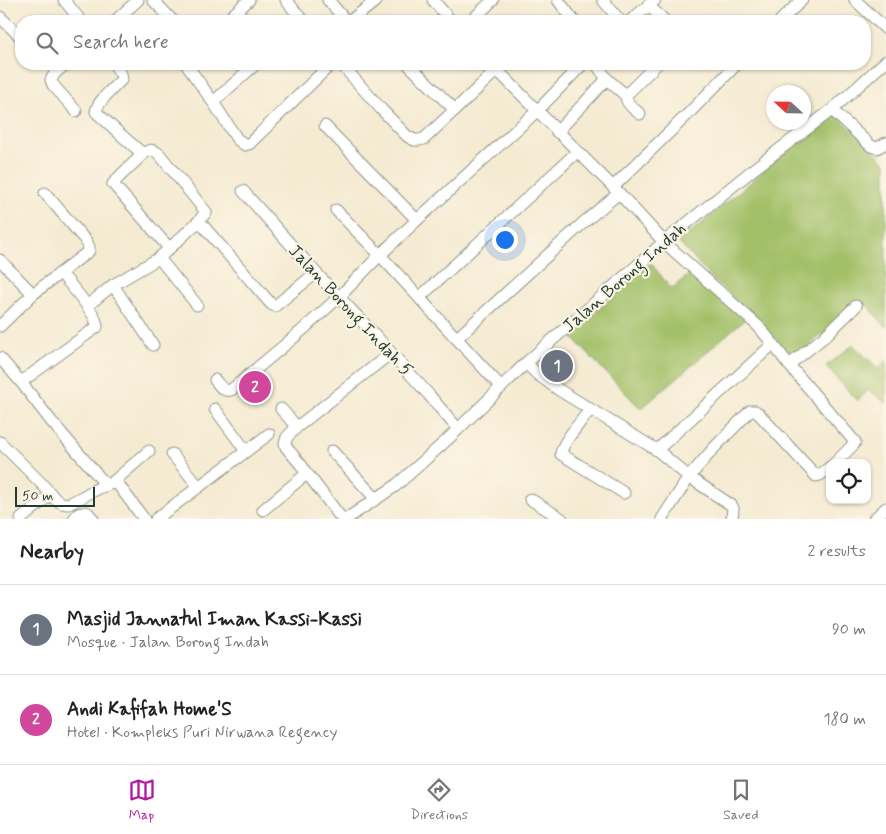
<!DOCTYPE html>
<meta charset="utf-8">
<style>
body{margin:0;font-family:Mynerve,sans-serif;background:#f2f2f2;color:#222}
.controls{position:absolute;right:15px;bottom:15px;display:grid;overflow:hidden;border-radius:10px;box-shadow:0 1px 4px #0004}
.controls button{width:45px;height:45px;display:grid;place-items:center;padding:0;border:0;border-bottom:1px solid #e0e0e0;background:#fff;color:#222;font:25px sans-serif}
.compass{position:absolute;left:766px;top:85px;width:45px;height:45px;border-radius:50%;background:#fff;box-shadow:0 1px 4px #0004;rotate:292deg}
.scale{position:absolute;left:15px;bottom:12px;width:80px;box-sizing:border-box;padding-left:5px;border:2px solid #1f3d34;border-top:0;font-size:14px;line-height:18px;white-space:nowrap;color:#1f3d34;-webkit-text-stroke:4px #fcf5e5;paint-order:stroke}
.you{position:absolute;left:504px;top:239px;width:18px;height:18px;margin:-12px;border:4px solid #fff;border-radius:50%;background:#1a73e8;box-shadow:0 0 0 8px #1a73e833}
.badge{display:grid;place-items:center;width:32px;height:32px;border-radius:50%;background:#b5179e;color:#fff;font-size:16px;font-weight:700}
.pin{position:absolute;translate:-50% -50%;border:2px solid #fff;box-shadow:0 1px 5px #0006}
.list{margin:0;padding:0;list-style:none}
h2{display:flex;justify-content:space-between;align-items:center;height:65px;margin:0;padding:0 20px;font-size:21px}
h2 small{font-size:16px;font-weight:400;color:#767676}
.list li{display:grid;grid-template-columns:32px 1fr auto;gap:15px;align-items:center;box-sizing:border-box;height:90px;padding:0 20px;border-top:1px solid #e0e0e0}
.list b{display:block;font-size:19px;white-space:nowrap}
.list p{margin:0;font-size:16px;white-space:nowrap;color:#767676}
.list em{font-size:16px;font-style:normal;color:#767676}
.icon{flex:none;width:28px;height:28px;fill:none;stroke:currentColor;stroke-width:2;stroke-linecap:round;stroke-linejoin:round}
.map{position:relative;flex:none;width:886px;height:519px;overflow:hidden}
.search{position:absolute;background:#fff;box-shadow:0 1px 4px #0004;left:15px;right:15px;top:15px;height:55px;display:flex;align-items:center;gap:12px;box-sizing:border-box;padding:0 18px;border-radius:20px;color:#767676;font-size:19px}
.sheet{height:245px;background:#fff}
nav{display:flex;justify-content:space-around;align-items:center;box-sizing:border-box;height:70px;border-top:1px solid #e0e0e0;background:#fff;font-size:14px;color:#767676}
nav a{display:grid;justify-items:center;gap:2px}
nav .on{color:#b5179e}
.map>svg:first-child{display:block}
.green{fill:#a2c067;stroke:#607e4e}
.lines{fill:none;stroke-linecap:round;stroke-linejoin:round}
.minor-casing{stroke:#8a9484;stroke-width:13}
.minor{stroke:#fff;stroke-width:11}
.labels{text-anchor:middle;stroke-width:4.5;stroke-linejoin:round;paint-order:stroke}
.street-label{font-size:18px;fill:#1f3d34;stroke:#fcf5e5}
</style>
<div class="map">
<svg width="886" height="519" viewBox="0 0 886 519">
<rect width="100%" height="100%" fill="#fcf5e5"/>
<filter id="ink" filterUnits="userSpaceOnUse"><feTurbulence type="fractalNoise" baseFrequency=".02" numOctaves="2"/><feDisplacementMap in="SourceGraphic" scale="10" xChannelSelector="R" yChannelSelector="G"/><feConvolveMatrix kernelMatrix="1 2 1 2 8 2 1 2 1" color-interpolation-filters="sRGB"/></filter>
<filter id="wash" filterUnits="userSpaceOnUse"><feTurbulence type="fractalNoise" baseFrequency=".0096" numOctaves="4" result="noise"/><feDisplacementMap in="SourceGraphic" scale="20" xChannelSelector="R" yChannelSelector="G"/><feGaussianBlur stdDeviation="1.12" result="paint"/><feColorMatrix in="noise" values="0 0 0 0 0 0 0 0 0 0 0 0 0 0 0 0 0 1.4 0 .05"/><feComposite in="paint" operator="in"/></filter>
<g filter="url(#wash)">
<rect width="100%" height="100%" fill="#f5ebd3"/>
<!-- green -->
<g class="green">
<polygon points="837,115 886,163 886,327 864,302 791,359 770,332 716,282 678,242 706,220 781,156"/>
<polygon points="651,263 671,289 695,270 746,318 641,409 570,335"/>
<polygon points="853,345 879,369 886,360 886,403 869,390 857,401 826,366"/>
</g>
</g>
<g filter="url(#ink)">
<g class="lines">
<!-- minor casing -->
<g class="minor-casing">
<g id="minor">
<polyline points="64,0 81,21"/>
<polyline points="153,0 173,21"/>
<polyline points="286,0 303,21"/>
<polyline points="328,0 346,21"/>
<polyline points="433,0 451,21"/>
<polyline points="558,0 574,21"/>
<polyline points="603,0 620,21"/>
<polyline points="855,0 886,29"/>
<polyline points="648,5 665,21"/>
<polyline points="0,17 21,37"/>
<polyline points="115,21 138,0"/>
<polyline points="226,21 249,0"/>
<polyline points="350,21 377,0"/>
<polyline points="471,21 493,0"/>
<polyline points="630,21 655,0"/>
<polyline points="780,21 802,0"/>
<polyline points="66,64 55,73 51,80 53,85 76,111"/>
<path d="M114,64l7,10 1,5c-7,8 -25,22 -26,33l24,22 23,20"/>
<polyline points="186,64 213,102 237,139 245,145 249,144 331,64"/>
<polyline points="341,64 381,109 407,136 414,140 419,140 424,139 497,70 619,193 664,242 758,326 773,344"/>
<polyline points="408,64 455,110"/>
<polyline points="599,64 599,68 607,79"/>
<path d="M626,94c-1,9 7,14 14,20"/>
<polyline points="213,102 256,64"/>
<polyline points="832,110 871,146 877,148 886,143"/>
<polyline points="325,126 417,220"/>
<polyline points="557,132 607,79 623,93 626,94 629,92 657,64"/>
<polyline points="613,187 687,115 737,64"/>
<polyline points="243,191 316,273 375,335 429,395 458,429"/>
<polyline points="336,210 380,255 501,387"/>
<path d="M169,248l-56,-64 5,-6 25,-24c7,-5 11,-5 17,1l46,57 -7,9"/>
<polyline points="159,258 197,305"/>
<polyline points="0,260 33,294"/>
<polyline points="113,285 153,345"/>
<polyline points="420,297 577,152"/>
<polyline points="87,306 113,285 159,258 199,221 271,304 275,306 316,273"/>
<polyline points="0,326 33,294 89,251 89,247 86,241 45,193"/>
<polyline points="457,338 583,223 619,193"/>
<polyline points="0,358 21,382 51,421 106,485"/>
<polyline points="526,363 537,374 559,390 657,450 689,477 731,505 733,508 732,519"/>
<polyline points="789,365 824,337 856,306"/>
<path d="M215,380c5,6 8,12 16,10l67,-56 41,-37 41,-42 37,-35 120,-109 46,-47"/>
<path d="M21,382l76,-55c1,-13 -28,-43 -36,-54"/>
<polyline points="215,409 246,451"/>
<polyline points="281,409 297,427"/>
<path d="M590,410c-8,10 -29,34 -29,44l63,39"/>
<path d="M0,442l41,41 15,17 6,3 6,1c13,-5 36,-22 49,-21l27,36"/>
<polyline points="657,450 773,344 789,365 855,442 853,445 835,463"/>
<polyline points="332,451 376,499"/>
<polyline points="172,454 199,487"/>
<polyline points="307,475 302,466 286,447 285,443 287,437 297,427 391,353"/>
<polyline points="113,482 149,451"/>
<polyline points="530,499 562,519"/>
<path d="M263,510l36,-30c4,-3 6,-6 10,-4l33,43"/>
<polyline points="21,519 51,494"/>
<polyline points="74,519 78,514 86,512 88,513 93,519"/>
<polyline points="156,519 269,434"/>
<polyline points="346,519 394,487 409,474 447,440 526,363 664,242 755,168 833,109 886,61"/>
<polyline points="662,519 689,477 714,448 750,411 755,411 759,414 816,476 820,475 830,467"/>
<polyline points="874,519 886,508"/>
</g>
</g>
<!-- minor -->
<use href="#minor" class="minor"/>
</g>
</g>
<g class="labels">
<!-- street labels -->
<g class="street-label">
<text transform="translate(624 277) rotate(-41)" y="6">Jalan Borong Indah</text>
<text transform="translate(351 310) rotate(47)" y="6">Jalan Borong Indah 5</text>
</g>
</g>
</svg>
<div class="controls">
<button><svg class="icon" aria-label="locate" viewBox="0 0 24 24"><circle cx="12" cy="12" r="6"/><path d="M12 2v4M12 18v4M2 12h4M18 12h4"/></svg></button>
</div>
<svg class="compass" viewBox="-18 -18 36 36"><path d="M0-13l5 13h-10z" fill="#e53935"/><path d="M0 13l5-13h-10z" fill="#767676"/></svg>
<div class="scale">50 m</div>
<div class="you"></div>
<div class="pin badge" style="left:557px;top:366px;background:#6b7280">1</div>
<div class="pin badge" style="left:255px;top:387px;background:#d1479c">2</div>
<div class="search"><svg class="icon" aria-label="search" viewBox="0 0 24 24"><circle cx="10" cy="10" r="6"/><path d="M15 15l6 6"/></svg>Search here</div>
</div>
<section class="sheet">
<h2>Nearby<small>2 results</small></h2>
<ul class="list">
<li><span class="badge" style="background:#6b7280">1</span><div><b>Masjid Jannatul Iman Kassi-Kassi</b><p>Mosque · Jalan Borong Indah</p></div><em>90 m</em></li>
<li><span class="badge" style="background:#d1479c">2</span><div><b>Andi Kafifah Home'S</b><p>Hotel · Kompleks Puri Nirwana Regency</p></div><em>180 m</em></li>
</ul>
</section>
<nav>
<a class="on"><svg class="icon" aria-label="map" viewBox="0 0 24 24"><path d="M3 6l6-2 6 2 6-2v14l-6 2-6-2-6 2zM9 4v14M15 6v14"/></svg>Map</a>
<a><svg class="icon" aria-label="directions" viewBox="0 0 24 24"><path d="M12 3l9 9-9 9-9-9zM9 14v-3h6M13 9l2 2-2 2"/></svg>Directions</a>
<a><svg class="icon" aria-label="saved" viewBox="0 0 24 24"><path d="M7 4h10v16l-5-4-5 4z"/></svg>Saved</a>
</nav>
